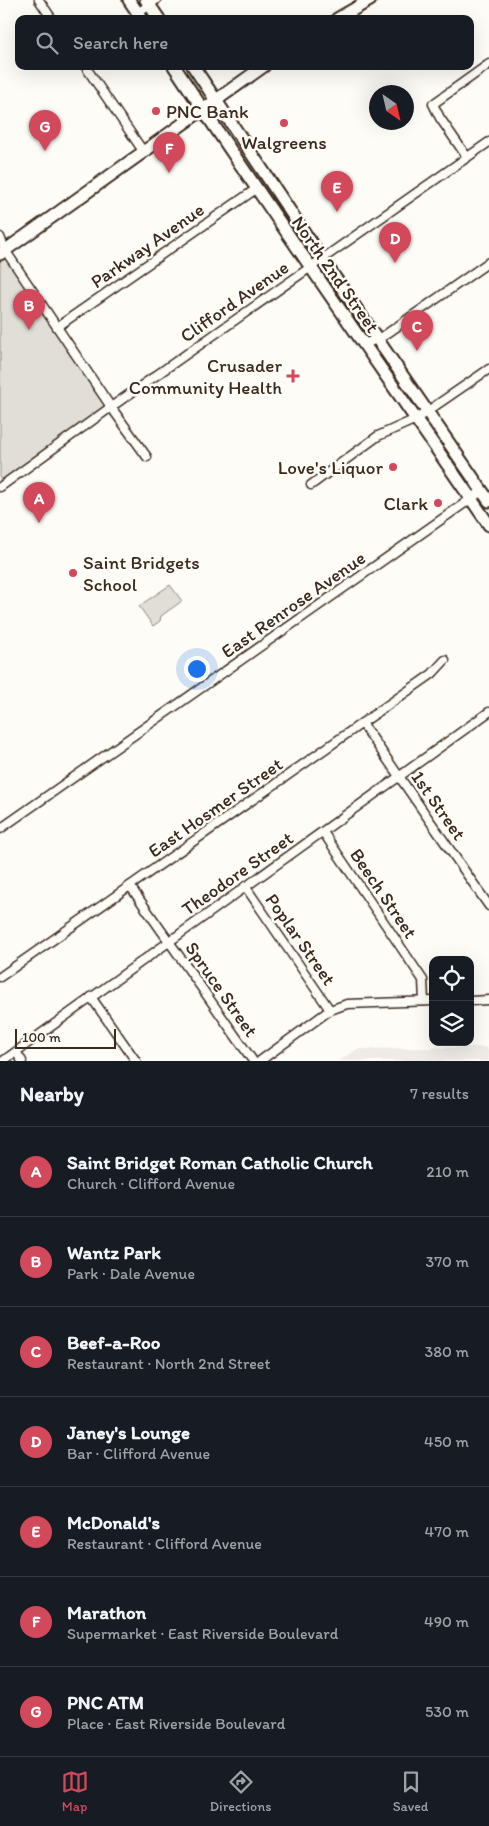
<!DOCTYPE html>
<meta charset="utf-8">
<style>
body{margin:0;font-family:Itim,sans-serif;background:#242831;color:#f1f3f6}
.controls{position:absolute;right:15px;bottom:15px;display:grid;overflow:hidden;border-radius:10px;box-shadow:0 5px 20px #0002}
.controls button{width:45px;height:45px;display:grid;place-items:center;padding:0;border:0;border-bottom:1px solid #363941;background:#171b24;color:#f1f3f6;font:25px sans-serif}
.compass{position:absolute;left:369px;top:85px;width:45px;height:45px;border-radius:50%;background:#171b24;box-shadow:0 5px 20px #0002;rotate:146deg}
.scale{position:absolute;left:15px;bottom:12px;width:101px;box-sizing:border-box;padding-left:5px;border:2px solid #3b2a1e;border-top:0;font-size:14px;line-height:18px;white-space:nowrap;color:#3b2a1e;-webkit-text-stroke:4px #fdfcf7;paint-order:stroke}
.you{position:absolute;left:196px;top:668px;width:18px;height:18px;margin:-12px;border:4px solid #fff;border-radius:50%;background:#1a73e8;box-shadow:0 0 0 8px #1a73e833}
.badge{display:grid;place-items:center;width:32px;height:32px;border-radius:50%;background:#d1495b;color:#fff;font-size:16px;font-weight:700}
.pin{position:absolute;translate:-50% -41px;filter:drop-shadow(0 1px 2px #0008)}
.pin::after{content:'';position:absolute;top:26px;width:18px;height:15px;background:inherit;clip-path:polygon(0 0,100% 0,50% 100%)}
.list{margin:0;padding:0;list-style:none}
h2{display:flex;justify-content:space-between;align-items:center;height:65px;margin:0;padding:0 20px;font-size:21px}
h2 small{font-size:16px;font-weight:400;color:#9ea1a6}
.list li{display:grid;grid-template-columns:32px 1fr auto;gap:15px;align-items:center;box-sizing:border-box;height:90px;padding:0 20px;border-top:1px solid #363941}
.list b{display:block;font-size:19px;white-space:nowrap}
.list p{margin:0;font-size:16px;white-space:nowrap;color:#9ea1a6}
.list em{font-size:16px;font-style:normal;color:#9ea1a6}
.icon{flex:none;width:28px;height:28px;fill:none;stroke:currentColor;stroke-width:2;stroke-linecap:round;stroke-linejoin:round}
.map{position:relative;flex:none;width:489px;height:1061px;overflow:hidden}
.search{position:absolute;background:#171b24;box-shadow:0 5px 20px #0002;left:15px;right:15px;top:15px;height:55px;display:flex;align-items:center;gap:12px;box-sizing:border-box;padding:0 18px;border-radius:10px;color:#9ea1a6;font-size:19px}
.sheet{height:695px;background:#171b24}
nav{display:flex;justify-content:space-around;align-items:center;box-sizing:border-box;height:70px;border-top:1px solid #363941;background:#171b24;font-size:14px;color:#9ea1a6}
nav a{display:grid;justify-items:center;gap:2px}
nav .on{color:#d1495b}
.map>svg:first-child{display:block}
.built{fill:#efece7}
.green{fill:#e1ded7;stroke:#8e847a}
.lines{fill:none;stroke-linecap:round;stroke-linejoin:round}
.minor-casing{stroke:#3b2a1e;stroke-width:11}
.primary-casing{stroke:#3b2a1e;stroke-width:15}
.minor{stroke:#fdfcf7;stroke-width:8}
.primary{stroke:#fdfcf7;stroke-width:11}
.poi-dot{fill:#d1495b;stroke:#fdfcf7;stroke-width:2}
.labels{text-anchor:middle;stroke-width:5;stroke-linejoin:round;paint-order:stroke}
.poi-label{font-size:19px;fill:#3b2a1e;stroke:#fdfcf7;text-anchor:end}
.street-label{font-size:19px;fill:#3b2a1e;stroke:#fdfcf7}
</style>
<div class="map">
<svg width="489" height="1061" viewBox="0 0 489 1061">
<rect width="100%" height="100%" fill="#fdfcf7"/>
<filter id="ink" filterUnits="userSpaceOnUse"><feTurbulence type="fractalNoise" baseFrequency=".02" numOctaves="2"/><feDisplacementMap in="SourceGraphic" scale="10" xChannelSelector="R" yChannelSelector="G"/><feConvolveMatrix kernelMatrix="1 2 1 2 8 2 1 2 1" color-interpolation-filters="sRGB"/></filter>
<g filter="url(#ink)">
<!-- built -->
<polygon class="built" points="486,1047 489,1052 489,1061 339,1061 357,1049"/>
<!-- green -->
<g class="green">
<polygon points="5,250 111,407 0,487 0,254"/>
<polygon points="170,585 182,601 161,616 160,621 153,626 139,606"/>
</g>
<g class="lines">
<!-- minor casing -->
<g class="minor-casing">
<g id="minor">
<polyline points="39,0 52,19"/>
<polyline points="138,13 156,0"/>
<polyline points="85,66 143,151"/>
<polyline points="467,157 440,118 433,104 489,64"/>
<polyline points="0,237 5,250 111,407 147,457"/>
<polyline points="57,327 256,189"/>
<polyline points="365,344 385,335 489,262"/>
<polyline points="311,485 378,436 416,419 489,369"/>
<polyline points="0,487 111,407 489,142"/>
<polyline points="362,723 489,906"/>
<polyline points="0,829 482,491"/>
<polyline points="323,832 423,980 424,1001"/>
<polyline points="130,886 253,1061"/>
<polyline points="245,886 330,1010"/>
<polyline points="0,977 432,674 445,660"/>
<polyline points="91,997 136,1061"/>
<polyline points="470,1001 489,1000"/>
<polyline points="16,1052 22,1061"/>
<polyline points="3,1061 489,712"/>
<polyline points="260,1061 330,1010 347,1004 433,1001"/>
</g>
</g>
<!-- primary casing -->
<g class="primary-casing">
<g id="primary">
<polyline points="129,0 142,19"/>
<polyline points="146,0 159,19"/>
<polyline points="337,19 370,0"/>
<path d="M174,66c103,155 210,306 315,459"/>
<polyline points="193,66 322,259 489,501"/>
<polyline points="0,254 264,66"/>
</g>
</g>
<!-- minor -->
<use href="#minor" class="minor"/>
<!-- primary -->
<use href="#primary" class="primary"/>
</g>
</g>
<!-- markers -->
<g class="poi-dot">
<circle cx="156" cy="111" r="5"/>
<circle cx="284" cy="123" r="5"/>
<path d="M290.5 368.5h5v5h5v5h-5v5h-5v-5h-5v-5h5z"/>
<circle cx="393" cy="467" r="5"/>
<circle cx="438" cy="503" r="5"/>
<circle cx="73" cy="573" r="5"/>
</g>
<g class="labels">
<!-- poi labels -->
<g class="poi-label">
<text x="166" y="118" text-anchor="start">PNC Bank</text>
<text x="284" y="149" text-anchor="middle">Walgreens</text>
<text x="282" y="372">Crusader<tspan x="282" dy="22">Community Health</tspan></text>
<text x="383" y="474">Love's Liquor</text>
<text x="428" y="510">Clark</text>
<text x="83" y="569" text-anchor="start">Saint Bridgets<tspan x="83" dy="22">School</tspan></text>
</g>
<!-- street labels -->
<g class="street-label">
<text transform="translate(147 245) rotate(-35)" y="7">Parkway Avenue</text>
<text transform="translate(336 274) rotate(55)" y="7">North 2nd Street</text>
<text transform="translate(234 301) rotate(-35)" y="7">Clifford Avenue</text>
<text transform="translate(293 604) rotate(-35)" y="7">East Renrose Avenue</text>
<text transform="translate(439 805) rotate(55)" y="7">1st Street</text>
<text transform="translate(215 807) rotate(-35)" y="7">East Hosmer Street</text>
<text transform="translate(237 873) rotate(-35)" y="7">Theodore Street</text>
<text transform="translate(384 893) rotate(56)" y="7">Beech Street</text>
<text transform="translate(301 939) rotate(55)" y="7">Poplar Street</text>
<text transform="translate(222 989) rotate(55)" y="7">Spruce Street</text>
</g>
</g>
</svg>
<div class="controls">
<button><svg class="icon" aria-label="locate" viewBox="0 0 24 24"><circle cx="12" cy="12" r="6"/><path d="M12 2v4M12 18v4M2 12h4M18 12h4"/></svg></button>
<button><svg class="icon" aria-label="layers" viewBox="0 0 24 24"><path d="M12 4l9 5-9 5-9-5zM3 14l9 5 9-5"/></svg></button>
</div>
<svg class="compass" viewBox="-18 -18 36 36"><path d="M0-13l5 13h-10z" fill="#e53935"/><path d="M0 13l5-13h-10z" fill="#9ea1a6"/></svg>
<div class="scale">100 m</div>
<div class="you"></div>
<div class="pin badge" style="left:39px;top:523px">A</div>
<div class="pin badge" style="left:29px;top:330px">B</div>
<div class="pin badge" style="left:417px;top:351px">C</div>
<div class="pin badge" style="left:395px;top:263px">D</div>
<div class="pin badge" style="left:337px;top:212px">E</div>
<div class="pin badge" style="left:169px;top:173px">F</div>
<div class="pin badge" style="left:45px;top:151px">G</div>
<div class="search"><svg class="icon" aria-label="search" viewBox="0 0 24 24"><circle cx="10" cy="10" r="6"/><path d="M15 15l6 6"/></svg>Search here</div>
</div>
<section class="sheet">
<h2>Nearby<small>7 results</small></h2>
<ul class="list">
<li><span class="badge">A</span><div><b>Saint Bridget Roman Catholic Church</b><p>Church · Clifford Avenue</p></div><em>210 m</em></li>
<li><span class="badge">B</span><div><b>Wantz Park</b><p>Park · Dale Avenue</p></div><em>370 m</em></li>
<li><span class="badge">C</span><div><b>Beef-a-Roo</b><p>Restaurant · North 2nd Street</p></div><em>380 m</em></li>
<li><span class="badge">D</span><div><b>Janey's Lounge</b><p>Bar · Clifford Avenue</p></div><em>450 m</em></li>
<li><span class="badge">E</span><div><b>McDonald's</b><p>Restaurant · Clifford Avenue</p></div><em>470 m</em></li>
<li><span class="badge">F</span><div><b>Marathon</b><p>Supermarket · East Riverside Boulevard</p></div><em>490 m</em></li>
<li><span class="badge">G</span><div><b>PNC ATM</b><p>Place · East Riverside Boulevard</p></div><em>530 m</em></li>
</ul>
</section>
<nav>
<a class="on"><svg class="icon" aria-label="map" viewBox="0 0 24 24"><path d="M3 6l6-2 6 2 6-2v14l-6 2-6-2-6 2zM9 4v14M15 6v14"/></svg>Map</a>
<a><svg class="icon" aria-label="directions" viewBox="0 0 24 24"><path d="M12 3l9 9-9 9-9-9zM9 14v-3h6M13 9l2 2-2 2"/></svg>Directions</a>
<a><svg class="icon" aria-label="saved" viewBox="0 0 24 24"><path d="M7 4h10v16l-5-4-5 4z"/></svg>Saved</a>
</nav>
